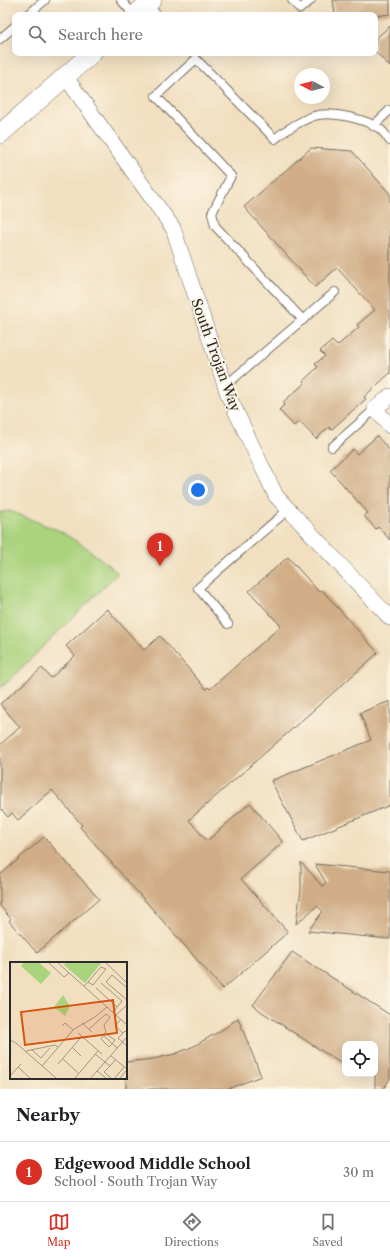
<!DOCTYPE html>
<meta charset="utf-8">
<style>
body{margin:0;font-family:"Libre Caslon Text",serif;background:#f6f6f6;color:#202124}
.controls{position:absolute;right:12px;bottom:12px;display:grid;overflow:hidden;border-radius:8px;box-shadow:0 4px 16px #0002}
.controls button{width:36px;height:36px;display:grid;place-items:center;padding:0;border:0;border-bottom:1px solid #e0e0e0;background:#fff;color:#202124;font:20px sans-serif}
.compass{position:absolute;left:294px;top:68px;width:36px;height:36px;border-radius:50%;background:#fff;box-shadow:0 4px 16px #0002;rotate:277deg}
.you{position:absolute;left:198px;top:490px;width:14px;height:14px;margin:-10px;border:3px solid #fff;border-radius:50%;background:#1a73e8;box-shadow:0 0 0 6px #1a73e833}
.badge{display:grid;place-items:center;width:26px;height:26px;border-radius:50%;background:#d93025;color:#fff;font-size:13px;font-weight:700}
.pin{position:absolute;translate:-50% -33px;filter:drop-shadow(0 1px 2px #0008)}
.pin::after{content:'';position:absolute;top:21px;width:14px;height:12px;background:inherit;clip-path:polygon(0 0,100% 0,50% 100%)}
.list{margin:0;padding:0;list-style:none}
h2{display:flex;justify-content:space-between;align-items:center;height:52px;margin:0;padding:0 16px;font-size:17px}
h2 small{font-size:13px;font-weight:400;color:#757577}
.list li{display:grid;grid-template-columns:26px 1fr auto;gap:12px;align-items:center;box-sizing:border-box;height:60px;padding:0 16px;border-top:1px solid #e0e0e0}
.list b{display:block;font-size:15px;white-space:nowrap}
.list p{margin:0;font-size:13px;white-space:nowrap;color:#757577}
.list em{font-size:13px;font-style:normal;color:#757577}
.icon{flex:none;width:22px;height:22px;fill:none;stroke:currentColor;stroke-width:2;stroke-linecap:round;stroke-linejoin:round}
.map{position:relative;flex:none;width:390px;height:1089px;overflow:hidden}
.search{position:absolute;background:#fff;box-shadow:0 4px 16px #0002;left:12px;right:12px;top:12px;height:44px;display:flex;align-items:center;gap:10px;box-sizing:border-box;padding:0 14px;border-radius:8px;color:#757577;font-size:15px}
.sheet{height:112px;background:#fff}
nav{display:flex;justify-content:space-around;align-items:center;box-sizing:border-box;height:56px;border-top:1px solid #e0e0e0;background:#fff;font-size:11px;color:#757577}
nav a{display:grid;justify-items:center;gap:2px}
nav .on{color:#d93025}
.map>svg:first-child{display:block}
.green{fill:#aad37e;stroke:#6a7f54}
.building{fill:#d0ad86}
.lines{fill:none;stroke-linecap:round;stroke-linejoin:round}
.service-casing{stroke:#706a5f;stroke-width:10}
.minor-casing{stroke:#706a5f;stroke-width:16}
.tertiary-casing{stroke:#706a5f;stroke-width:20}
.service{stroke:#fff;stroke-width:8}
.minor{stroke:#fff;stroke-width:15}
.tertiary{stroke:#fff;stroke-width:19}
.labels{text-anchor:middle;stroke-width:3.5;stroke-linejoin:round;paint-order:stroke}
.street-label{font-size:14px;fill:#2b2b2b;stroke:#fcf5e5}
.inset-road{fill:none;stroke:#a29784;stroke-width:1}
.view{fill:#d5540f;fill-opacity:0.15;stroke:#d5540f;stroke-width:2}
.inset-edge{fill:none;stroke:#2b2b2b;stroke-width:2}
</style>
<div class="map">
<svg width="390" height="1089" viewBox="0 0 390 1089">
<rect width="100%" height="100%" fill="#fcf5e5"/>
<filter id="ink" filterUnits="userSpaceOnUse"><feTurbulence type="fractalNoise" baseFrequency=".025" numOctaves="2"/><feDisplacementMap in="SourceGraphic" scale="8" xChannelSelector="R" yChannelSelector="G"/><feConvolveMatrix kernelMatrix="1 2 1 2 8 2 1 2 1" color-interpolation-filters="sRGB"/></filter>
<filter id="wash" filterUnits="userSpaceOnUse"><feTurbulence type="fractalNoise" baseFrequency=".012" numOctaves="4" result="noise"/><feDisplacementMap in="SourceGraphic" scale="16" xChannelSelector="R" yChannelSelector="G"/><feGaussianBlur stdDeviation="0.9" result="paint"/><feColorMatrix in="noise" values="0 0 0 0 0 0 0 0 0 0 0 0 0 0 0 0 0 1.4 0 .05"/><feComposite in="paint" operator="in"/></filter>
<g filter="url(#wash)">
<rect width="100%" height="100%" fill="#f1dfc0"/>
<!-- green -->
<polygon class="green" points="10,511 60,531 87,548 118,573 0,689 0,512"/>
<g id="blocks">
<!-- building -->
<g class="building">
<polygon points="333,0 390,0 390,14 375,16 335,15"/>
<polygon points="390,26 390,67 375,51 375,39"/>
<polygon points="311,148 352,151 390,194 390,373 364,397 366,399 351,412 331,430 329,427 316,439 299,421 294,426 279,410 285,404 283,402 305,383 303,381 318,367 315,364 325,356 320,351 332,341 337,346 359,327 357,325 375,310 337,268 315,287 244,207"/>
<polygon points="377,436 390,451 390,540 378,527 376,529 364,516 368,513 330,470 353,449 357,454"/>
<polygon points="288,557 319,592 322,590 378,653 189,820 207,841 250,803 283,842 241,879 288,932 223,989 80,827 82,825 52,790 18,820 12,813 8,817 0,808 0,745 20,727 0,704 42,668 51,678 75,656 66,646 107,609 144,650 160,636 206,689 208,687 210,689 281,626 249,591"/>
<polygon points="390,701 390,805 303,841 271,781 371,740 360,713"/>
<polygon points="44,837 99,899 37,953 9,921 11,919 0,906 0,875"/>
<polygon points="301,862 322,886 326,883 315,864 390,871 390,939 308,931 323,911 317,906 296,924 301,890"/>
<polygon points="292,952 390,1015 390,1079 383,1089 375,1089 375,1044 345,1044 345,1066 262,1012 253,1005"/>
<polygon points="238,1018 261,1076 228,1089 126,1089 126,1062 153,1059 175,1054 194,1046 225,1028"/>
</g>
</g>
</g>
<g filter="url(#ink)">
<use href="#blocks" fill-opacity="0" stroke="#706a5f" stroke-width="1"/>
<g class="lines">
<!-- service casing -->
<g class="service-casing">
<g id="service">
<polyline points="121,0 134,15"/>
<polyline points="292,0 300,9 311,0"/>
<polyline points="147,4 157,15"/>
<polyline points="28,15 45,0"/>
<polyline points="0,39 15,26"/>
<polyline points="373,126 390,110"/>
<path d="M303,320l-88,-94 -3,-13 19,-37 -75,-80 40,-37 79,80c9,-8 31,-22 43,-24 16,-3 48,4 62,14 4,3 7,8 10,12"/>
<polyline points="225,386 335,292"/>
<polyline points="332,447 375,409"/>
<polyline points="228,624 198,588 289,509"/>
</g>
</g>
<!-- minor casing -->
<g class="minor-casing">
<g id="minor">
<polyline points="65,76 173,228 229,397 276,496 390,618"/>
<polyline points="390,396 375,409 390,426"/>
</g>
</g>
<!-- tertiary casing -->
<g class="tertiary-casing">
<g id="tertiary">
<polyline points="135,15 152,0"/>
<polyline points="0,134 92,53"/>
</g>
</g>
<!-- service -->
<use href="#service" class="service"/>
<!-- minor -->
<use href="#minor" class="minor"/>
<!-- tertiary -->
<use href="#tertiary" class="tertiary"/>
</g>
</g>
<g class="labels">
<!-- street labels -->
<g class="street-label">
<text transform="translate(216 355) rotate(70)" y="5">South Trojan Way</text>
</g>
</g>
<!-- overview -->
<g transform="translate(10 962)">
<rect width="117" height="117" fill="#f1dfc0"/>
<path d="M14,0h14l13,11 -10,11 -20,-18zM56,0h36l-17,21 -21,-18zM53,33l7,11 -5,10 -11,-9z" fill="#aad37e"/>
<path class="inset-road" d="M38,0l16,15 5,-4M47,0l70,63M95,0l22,21M91,21l21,18 -9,11M74,24l4,-4 13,-15 5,2 -13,16 -5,-3M86,26l21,19M117,26l-15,-13 -6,7 21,18M106,53l11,-10M111,57l-6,7 8,7M72,61l10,9M52,64l3,-3 8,7M79,67l17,-15 4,3 -6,8 2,7 -5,7 8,8 3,-3M68,71l24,21M117,71l-2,-2 -7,7 9,8M96,72l9,6 -3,4M94,74l13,12M0,78l6,3 41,36M62,85l9,9M21,87l10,9 9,-10M16,89l29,-6 3,2M85,92l15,12 6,-7M101,94l16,13M53,97l15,14M48,102l24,-28M32,104l32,-37 21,-12 12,-10M100,104l-6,6 8,7M8,105l13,12M87,109l10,8M0,114l11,-12M65,116l23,-27M80,117l37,-42M104,117l10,-12M109,117l8,-9"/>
<path class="view" d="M103,38l4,33 -92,12 -4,-33z"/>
<rect width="117" height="117" class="inset-edge"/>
</g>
</svg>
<div class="controls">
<button><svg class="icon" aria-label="locate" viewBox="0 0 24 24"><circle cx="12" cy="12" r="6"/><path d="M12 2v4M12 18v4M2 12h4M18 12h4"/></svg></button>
</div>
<svg class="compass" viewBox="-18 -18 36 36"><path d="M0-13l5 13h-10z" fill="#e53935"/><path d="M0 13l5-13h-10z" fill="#757577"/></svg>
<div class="you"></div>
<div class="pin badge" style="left:160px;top:566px">1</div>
<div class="search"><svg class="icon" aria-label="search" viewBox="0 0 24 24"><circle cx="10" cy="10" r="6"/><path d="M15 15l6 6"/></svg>Search here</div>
</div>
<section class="sheet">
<h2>Nearby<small></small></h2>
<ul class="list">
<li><span class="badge">1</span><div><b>Edgewood Middle School</b><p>School · South Trojan Way</p></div><em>30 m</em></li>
</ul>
</section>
<nav>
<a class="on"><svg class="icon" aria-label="map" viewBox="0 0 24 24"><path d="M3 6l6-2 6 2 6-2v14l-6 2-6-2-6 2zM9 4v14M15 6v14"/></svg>Map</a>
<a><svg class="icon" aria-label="directions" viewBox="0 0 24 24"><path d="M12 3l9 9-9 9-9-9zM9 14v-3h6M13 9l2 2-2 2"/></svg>Directions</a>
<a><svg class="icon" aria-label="saved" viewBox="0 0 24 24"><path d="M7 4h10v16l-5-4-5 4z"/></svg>Saved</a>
</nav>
